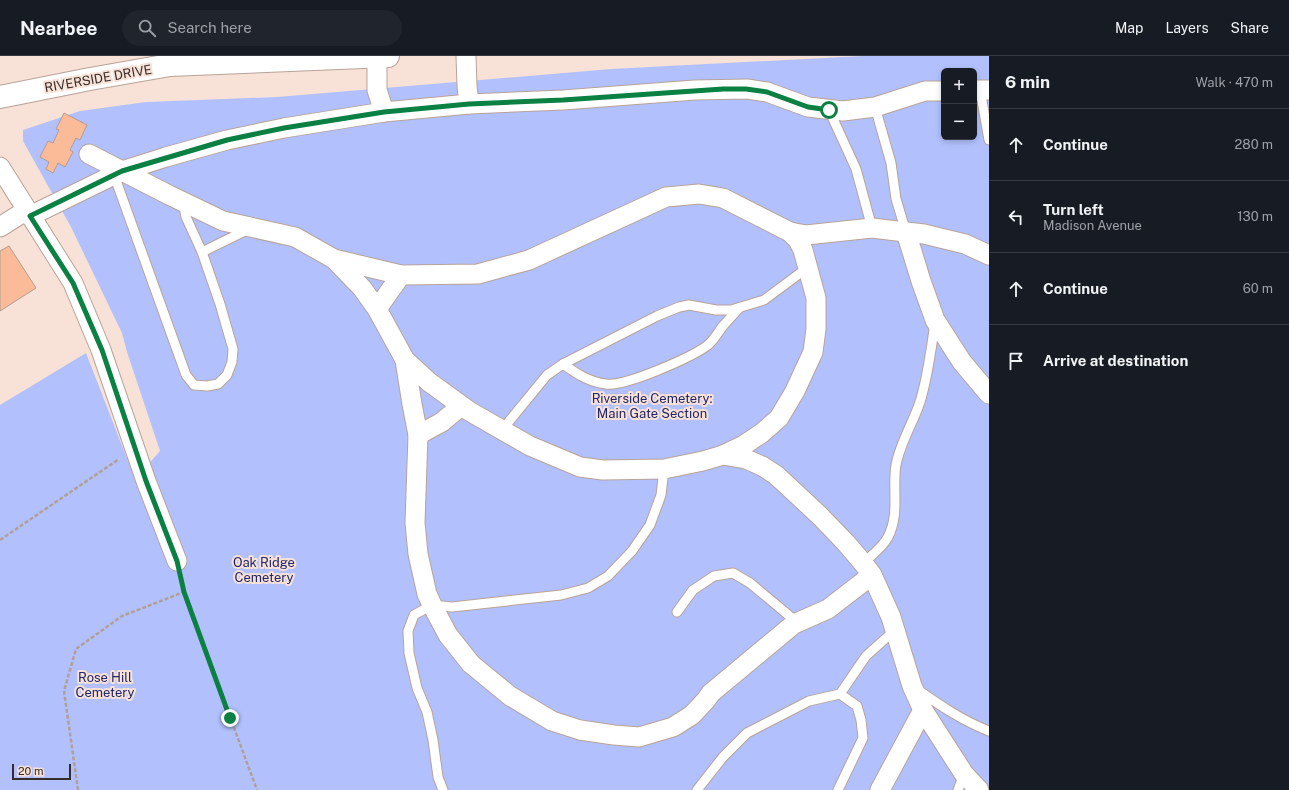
<!DOCTYPE html>
<meta charset="utf-8">
<style>
body{margin:0;font-family:"Public Sans",sans-serif;background:#20242c;color:#f1f3f6}
.controls{position:absolute;right:12px;top:12px;display:grid;overflow:hidden;border-radius:6px;box-shadow:0 2px 6px #0003}
.controls button{width:36px;height:36px;display:grid;place-items:center;padding:0;border:0;border-bottom:1px solid #363941;background:#171b24;color:#f1f3f6;font:20px sans-serif}
.scale{position:absolute;left:12px;bottom:10px;width:59px;box-sizing:border-box;padding-left:4px;border:2px solid #362d29;border-top:0;font-size:11px;line-height:14px;white-space:nowrap;color:#362d29;-webkit-text-stroke:3px #f8e2d7;paint-order:stroke}
.stop{position:absolute;width:12px;height:12px;margin:-9px;border:3px solid #0b8043;border-radius:50%;background:#fff}
.stop.end{background:#0b8043;border-color:#fff;box-shadow:0 1px 4px #0008}
.list{margin:0;padding:0;list-style:none}
h2{display:flex;justify-content:space-between;align-items:center;height:52px;margin:0;padding:0 16px;font-size:17px}
h2 small{font-size:13px;font-weight:400;color:#9ea1a6}
.list li{display:grid;grid-template-columns:26px 1fr auto;gap:12px;align-items:center;box-sizing:border-box;height:72px;padding:0 16px;border-top:1px solid #363941}
.list b{display:block;font-size:15px;white-space:nowrap}
.list p{margin:0;font-size:13px;white-space:nowrap;color:#9ea1a6}
.list em{font-size:13px;font-style:normal;color:#9ea1a6}
.icon{flex:none;width:22px;height:22px;fill:none;stroke:currentColor;stroke-width:2;stroke-linecap:round;stroke-linejoin:round}
.map{position:relative;flex:none;width:989px;height:734px;overflow:hidden}
header{display:flex;align-items:center;gap:24px;box-sizing:border-box;height:56px;padding:0 20px;background:#171b24;border-bottom:1px solid #363941}
header strong{font-size:19px}
nav{display:flex;gap:22px;margin-inline-start:auto;font-size:14px}
.search{width:280px;height:36px;background:#20242c;display:flex;align-items:center;gap:10px;box-sizing:border-box;padding:0 14px;border-radius:22px;color:#9ea1a6;font-size:15px}
main{display:flex}
aside{flex:1;background:#171b24}
.map>svg:first-child{display:block}
.green{fill:#b2c1fd;fill-rule:evenodd}
.building{fill:#fbbb98;stroke:#b19d92}
.lines{fill:none;stroke-linecap:round;stroke-linejoin:round}
.service-casing{stroke:#b8a399;stroke-width:11}
.minor-casing{stroke:#b8a399;stroke-width:21}
.primary-casing{stroke:#b8a399;stroke-width:24}
.path{stroke:#b1a097;stroke-width:2.5;stroke-dasharray:4 2;stroke-linecap:butt}
.service{stroke:#fff;stroke-width:9}
.minor{stroke:#fff;stroke-width:19}
.primary{stroke:#fff;stroke-width:22}
.route{stroke:#0b8043;stroke-width:5}
.labels{text-anchor:middle;stroke-width:4;stroke-linejoin:round;paint-order:stroke}
.street-label{font-size:13px;fill:#362d29;stroke:#f8e2d7}
.park-label{font-size:13px;fill:#20266b;stroke:#f8e2d7}
</style>
<header>
<strong>Nearbee</strong>
<div class="search"><svg class="icon" aria-label="search" viewBox="0 0 24 24"><circle cx="10" cy="10" r="6"/><path d="M15 15l6 6"/></svg>Search here</div>
<nav><a>Map</a><a>Layers</a><a>Share</a></nav>
</header>
<main>
<div class="map">
<svg width="989" height="734" viewBox="0 0 989 734">
<rect width="100%" height="100%" fill="#f8e2d7"/>
<!-- green -->
<path class="green" d="M863,0h126v734h-989v-385l86,-52 49,126 25,-28 -33,-99 -5,-19 -51,-106 -48,-86v-11l57,-19 66,-9 131,-5 334,-28zM944,15h30v66h-30z"/>
<!-- building -->
<g class="building">
<polygon points="64,57 87,69 80,84 76,82 70,94 73,96 65,111 58,107 53,117 46,113 49,106 40,101 48,85 53,87 59,74 56,73"/>
<polygon points="9,190 36,232 0,255 0,195"/>
</g>
<g class="lines">
<!-- service casing -->
<g class="service-casing">
<g id="service">
<polyline points="980,34 989,84"/>
<polyline points="875,51 891,107 896,143 906,176"/>
<polyline points="829,54 856,113 872,172"/>
<polyline points="114,119 186,319 194,329 207,330 218,328 227,319 232,306 233,293 220,248 202,196 186,161 183,146"/>
<polyline points="202,196 249,173"/>
<path d="M563,308c14,10 26,18 43,20 19,3 86,-27 102,-39 6,-5 10,-13 15,-19 5,-6 11,-12 16,-18"/>
<polyline points="502,374 547,319 563,308 657,260 679,251 689,249 716,254 731,254 764,244 807,212"/>
<path d="M863,507c8,-7 20,-16 25,-26 12,-23 4,-48 8,-72 4,-22 17,-42 24,-63 8,-26 11,-53 15,-79"/>
<polyline points="677,556 693,534 714,520 733,517 750,527 798,567"/>
<path d="M918,634c23,16 45,31 71,41"/>
<polyline points="443,734 438,721 433,684 427,656 417,632 409,597 408,575 414,559 432,549 452,551 561,539 588,532 608,520 632,495 650,469 661,439 664,413"/>
<polyline points="697,734 723,701 747,677 809,645 840,638 866,600 895,574"/>
<polyline points="838,734 863,682 861,664 857,650 840,638"/>
<polyline points="958,734 964,718"/>
</g>
</g>
<!-- minor casing -->
<g class="minor-casing">
<g id="minor">
<polyline points="377,0 377,34 384,56"/>
<polyline points="466,0 467,30 469,48"/>
<polyline points="974,34 989,34"/>
<polyline points="89,98 169,139 223,165 295,181 334,203 401,219 478,218 529,204 666,141 699,138 723,142 790,176 798,184 803,194 816,242 816,273 813,296 795,335 779,362 762,377 744,389 723,399 703,405 664,413 603,414 580,411 530,390 469,355 429,326 405,304 377,253 362,232 334,203"/>
<polyline points="0,111 73,227 101,294 146,425 177,505"/>
<polyline points="30,160 122,115 166,101 227,84 284,72 384,56 469,48 563,44 695,34 747,33 767,36 808,51 843,55 875,51 925,35 944,35"/>
<polyline points="0,171 27,154"/>
<polyline points="790,176 806,179 872,172 897,175 924,178 965,188 989,199"/>
<polyline points="906,176 921,225 935,264 962,306 989,338"/>
<polyline points="377,253 401,219"/>
<polyline points="405,304 412,348 418,379 415,467 418,498 427,538 432,549 448,579 471,608 510,640 552,665 580,674 614,679 639,681 673,671 692,659 706,644 711,637 794,568 828,553 872,519"/>
<polyline points="418,379 442,366 461,350"/>
<polyline points="723,399 746,403 762,410 776,419 820,460 846,487 863,507 872,519 891,561 912,630 923,654 964,718 979,734"/>
<polyline points="880,734 923,654"/>
</g>
</g>
<!-- primary casing -->
<g class="primary-casing">
<polyline id="primary" points="0,41 90,23 170,9 388,0"/>
</g>
<!-- path -->
<g class="path">
<polyline points="0,484 119,403"/>
<polyline points="184,536 257,734"/>
<polyline points="78,734 64,635 76,593 122,560 184,536 181,523"/>
</g>
<!-- service -->
<use href="#service" class="service"/>
<!-- minor -->
<use href="#minor" class="minor"/>
<!-- primary -->
<use href="#primary" class="primary"/>
</g>
<g class="lines">
<!-- route -->
<polyline class="route" points="230,662 184,536 177,505 146,425 102,294 73,227 30,160 122,115 227,84 284,72 384,56 469,48 563,44 723,33 746,33 767,36 808,51 829,54"/>
</g>
<g class="labels">
<!-- street labels -->
<g class="street-label">
<text transform="translate(98 22) rotate(-10)" y="5">RIVERSIDE DRIVE</text>
</g>
<!-- park labels -->
<g class="park-label">
<text x="652" y="347">Riverside Cemetery:<tspan x="652" dy="15">Main Gate Section</tspan></text>
<text x="264" y="511">Oak Ridge<tspan x="264" dy="15">Cemetery</tspan></text>
<text x="105" y="626">Rose Hill<tspan x="105" dy="15">Cemetery</tspan></text>
</g>
</g>
</svg>
<div class="controls">
<button>+</button>
<button>−</button>
</div>
<div class="scale">20 m</div>
<div class="stop" style="left:829px;top:54px"></div>
<div class="stop end" style="left:230px;top:662px"></div>
</div>
<aside>
<h2>6 min<small>Walk · 470 m</small></h2>
<ul class="list">
<li><svg class="icon" aria-label="ahead" viewBox="0 0 24 24"><path d="M12 20V5M6 11l6-6 6 6"/></svg><div><b>Continue</b></div><em>280 m</em></li>
<li><svg class="icon" aria-label="left" viewBox="0 0 24 24"><path d="M17 20v-9H6M10 6l-5 5 5 5"/></svg><div><b>Turn left</b><p>Madison Avenue</p></div><em>130 m</em></li>
<li><svg class="icon" aria-label="ahead" viewBox="0 0 24 24"><path d="M12 20V5M6 11l6-6 6 6"/></svg><div><b>Continue</b></div><em>60 m</em></li>
<li><svg class="icon" aria-label="arrive" viewBox="0 0 24 24"><path d="M6 21V4h12l-3 4 3 4H6"/></svg><div><b>Arrive at destination</b></div></li>
</ul>
</aside>
</main>
